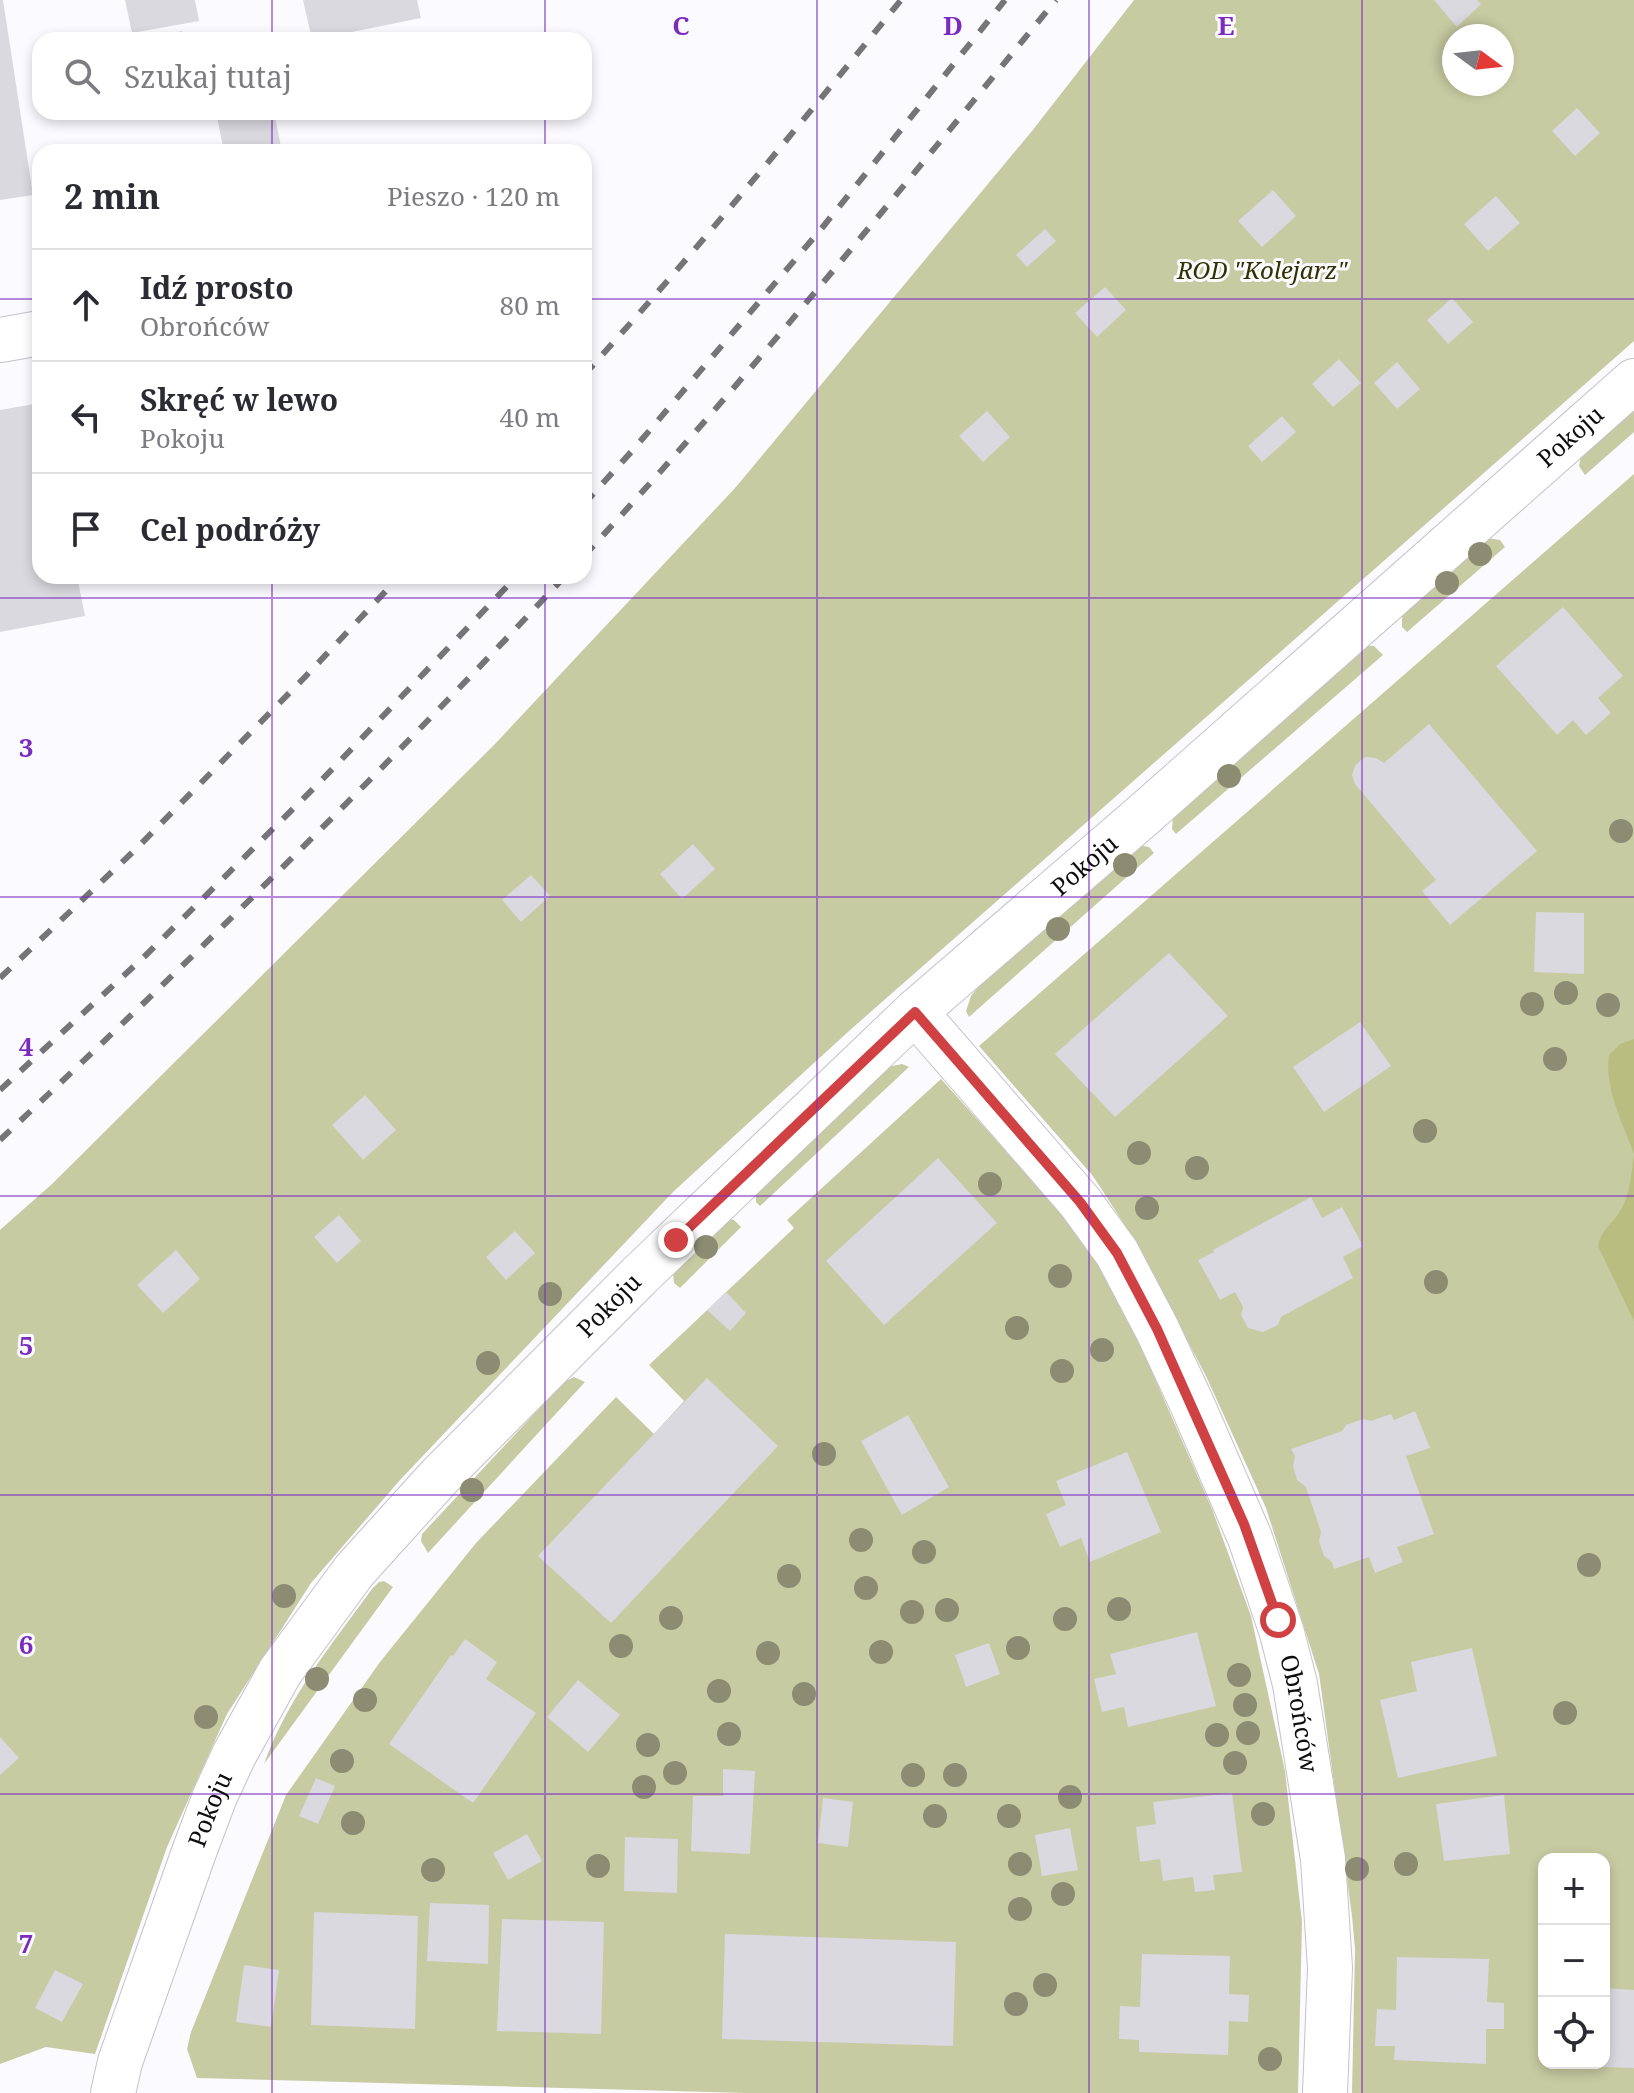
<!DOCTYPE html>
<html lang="pl">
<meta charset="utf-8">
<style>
body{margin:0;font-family:"Noto Serif",serif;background:#f7f7f7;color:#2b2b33}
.controls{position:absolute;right:24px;bottom:24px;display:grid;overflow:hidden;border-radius:16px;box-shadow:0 4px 12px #0003}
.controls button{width:72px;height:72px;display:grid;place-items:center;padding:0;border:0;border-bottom:2px solid #e1e1e2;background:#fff;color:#2b2b33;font:40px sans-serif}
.compass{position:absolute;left:1442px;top:24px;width:72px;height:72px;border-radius:50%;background:#fff;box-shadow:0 4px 12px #0003;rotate:105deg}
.stop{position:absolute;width:24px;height:24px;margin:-18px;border:6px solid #d04144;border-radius:50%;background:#fff}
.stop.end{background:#d04144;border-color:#fff;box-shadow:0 2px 8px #0008}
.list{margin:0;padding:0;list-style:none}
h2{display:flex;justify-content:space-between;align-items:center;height:104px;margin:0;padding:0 32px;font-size:34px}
h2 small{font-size:26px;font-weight:400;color:#7c7c81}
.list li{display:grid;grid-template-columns:52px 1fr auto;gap:24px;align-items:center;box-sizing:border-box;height:112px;padding:0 32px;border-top:2px solid #e1e1e2}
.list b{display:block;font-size:30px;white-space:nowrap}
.list p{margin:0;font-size:26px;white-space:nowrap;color:#7c7c81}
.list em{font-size:26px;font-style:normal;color:#7c7c81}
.icon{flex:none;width:44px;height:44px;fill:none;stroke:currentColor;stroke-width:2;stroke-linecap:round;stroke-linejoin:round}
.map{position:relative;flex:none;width:1634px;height:2093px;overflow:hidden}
.search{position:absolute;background:#fff;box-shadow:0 4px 12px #0003;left:32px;top:32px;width:560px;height:88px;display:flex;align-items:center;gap:20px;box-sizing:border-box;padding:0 28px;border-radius:24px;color:#7c7c81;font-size:30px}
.panel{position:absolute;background:#fff;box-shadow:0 4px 12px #0003;left:32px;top:144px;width:560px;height:440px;border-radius:24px}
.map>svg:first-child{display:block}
.green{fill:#c7cba1;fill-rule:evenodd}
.forest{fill:#b9be80}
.building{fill:#d9d9df}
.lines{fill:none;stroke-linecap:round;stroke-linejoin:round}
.minor-casing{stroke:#c4c3c8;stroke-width:46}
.minor{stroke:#fff;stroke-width:44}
.rail{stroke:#757577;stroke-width:6;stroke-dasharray:14 14;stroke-linecap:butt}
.tree{fill:#8c8c73}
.route{stroke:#d04144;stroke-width:10}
.grid{fill:none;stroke:#7b2cbf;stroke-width:2;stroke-opacity:0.55}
.labels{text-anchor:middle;stroke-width:6;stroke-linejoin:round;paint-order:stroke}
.park-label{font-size:24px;font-style:italic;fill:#313200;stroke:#fbfaff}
.street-label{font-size:24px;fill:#0d0d0e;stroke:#fbfaff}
.grid-label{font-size:26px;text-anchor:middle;font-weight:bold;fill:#7b2cbf;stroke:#fbfaff;stroke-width:6;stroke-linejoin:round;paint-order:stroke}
</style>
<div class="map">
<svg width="1634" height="2093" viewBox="0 0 1634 2093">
<rect width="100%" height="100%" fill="#fbfaff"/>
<!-- green -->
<g class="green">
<path d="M1134,0h500v341l-785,690 -176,161 -273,288 -89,103 -84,131 -60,133 -72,207 -49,-7 -46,17v-834l52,-46 442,-439 242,-258 296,-356zM1454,36h48v48h-48z"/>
<polygon points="1634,407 1634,432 1585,475 1579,466 1581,456"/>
<path d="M1634,474v1619h-282l3,-144 -3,-33 -30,-221 -3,-21 -53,-166 -60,-132 -69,-132 -44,-68 -114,-130zM1544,1859h60v204h-60z"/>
<polygon points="1487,538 1500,540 1505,547 1407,632 1402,627 1402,611"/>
<polygon points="1368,646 1374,646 1383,655 1176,834 1172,829 1173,817 1361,648"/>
<polygon points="1137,845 1149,847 1154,853 969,1017 966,1011 971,996 986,977"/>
<polygon points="902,1064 909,1067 760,1206 756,1202 756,1189 883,1068"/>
<polygon points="941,1079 1060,1211 1101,1268 1138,1340 1212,1509 1251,1616 1285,1771 1302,1922 1298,2093 746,2093 197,2078 187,2049 191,2032 286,1795 380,1662 476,1543 616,1397 654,1434 684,1401 649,1365 794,1228 787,1220"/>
<polygon points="729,1219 734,1220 741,1227 680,1288 674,1283 673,1273"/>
<polygon points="574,1377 585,1382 428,1553 421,1541 422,1534 564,1382"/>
<path d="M384,1581l9,6 -129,177c23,-65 68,-120 108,-175l7,-7z"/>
</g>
<!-- forest -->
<g class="forest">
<path d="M1634,1039v115c-11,-31 -30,-66 -25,-99l11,-11z"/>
<path d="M1634,1155v166l-36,-75c4,-17 12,-20 21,-33 11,-16 12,-39 15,-58z"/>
</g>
<!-- building -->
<g class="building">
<polygon points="0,0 3,0 33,195 0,200"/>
<polygon points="125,0 195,0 199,21 132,33"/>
<polygon points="303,0 417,0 421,18 312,40"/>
<polygon points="1434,0 1477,0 1481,4 1457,27"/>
<polygon points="182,31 184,40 140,40 140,39"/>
<polygon points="1577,108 1600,133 1575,156 1552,131"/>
<polygon points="216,112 274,112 282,152 224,152"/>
<polygon points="1273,190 1296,216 1262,247 1238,221"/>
<polygon points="1496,196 1520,223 1488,251 1464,224"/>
<polygon points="1045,229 1056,241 1027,267 1016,255"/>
<polygon points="1105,287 1126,310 1097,337 1075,313"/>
<polygon points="1452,298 1473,322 1448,344 1427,320"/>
<polygon points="1339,359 1361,383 1333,407 1312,384"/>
<polygon points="1397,362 1420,389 1397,409 1374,383"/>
<polygon points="40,403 40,576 77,576 85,616 0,632 0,410"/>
<polygon points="987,411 1010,437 983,462 959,436"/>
<polygon points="1282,416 1296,432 1262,462 1248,446"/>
<polygon points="1563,607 1623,676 1598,698 1611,713 1586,735 1573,720 1557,735 1496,666"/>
<polygon points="1429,724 1537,851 1450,925 1422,891 1436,880 1355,784 1352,775 1355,766 1362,759 1366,757 1376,758 1384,763"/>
<polygon points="693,844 715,869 682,899 660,874"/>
<polygon points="531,875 550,896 521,922 502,900"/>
<polygon points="1536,912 1584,913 1584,974 1534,972"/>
<polygon points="1169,953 1228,1016 1115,1117 1055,1054"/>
<polygon points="1360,1022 1391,1066 1324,1112 1293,1067"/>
<polygon points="365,1095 396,1130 363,1160 332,1125"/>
<polygon points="938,1158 997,1223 884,1325 826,1261"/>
<polygon points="1311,1197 1322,1218 1342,1207 1363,1246 1343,1257 1353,1278 1281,1317 1278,1325 1263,1332 1248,1328 1241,1315 1243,1307 1235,1292 1220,1300 1198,1260 1214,1252 1213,1250"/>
<polygon points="339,1215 361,1241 337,1263 314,1237"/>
<polygon points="515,1231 535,1253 506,1280 486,1257"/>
<polygon points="176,1250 200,1279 163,1313 137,1285"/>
<polygon points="726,1292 746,1313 730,1331 707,1310"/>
<polygon points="707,1378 778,1446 611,1623 538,1556"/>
<polygon points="1415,1411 1430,1448 1406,1456 1434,1534 1397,1547 1403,1562 1375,1573 1369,1557 1334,1569 1332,1562 1324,1556 1319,1541 1321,1532 1306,1487 1297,1480 1293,1466 1295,1456 1291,1449 1342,1431 1346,1425 1363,1419 1371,1421 1391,1414 1394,1420"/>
<polygon points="908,1415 949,1487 902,1515 861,1441"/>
<polygon points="1127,1452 1161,1532 1090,1562 1081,1538 1060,1547 1046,1514 1066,1505 1056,1481"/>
<polygon points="1197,1632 1216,1706 1128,1727 1124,1707 1102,1712 1094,1679 1116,1674 1110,1654"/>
<polygon points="465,1639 497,1662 486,1679 536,1713 473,1803 389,1744 451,1655 453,1656"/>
<polygon points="989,1643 1000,1674 966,1687 955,1655"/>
<polygon points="1472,1648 1497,1756 1398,1778 1380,1700 1417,1691 1411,1662"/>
<polygon points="578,1680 620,1715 588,1752 547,1717"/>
<polygon points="0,1737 19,1758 0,1775"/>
<polygon points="723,1769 755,1771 750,1854 691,1851 693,1796 723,1796"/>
<polygon points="316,1778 335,1786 318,1824 299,1816"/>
<polygon points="1232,1793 1242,1872 1213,1875 1215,1890 1195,1892 1193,1877 1163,1881 1160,1859 1140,1862 1136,1827 1156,1824 1153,1802"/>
<polygon points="1504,1795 1510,1854 1444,1861 1436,1804"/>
<polygon points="823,1798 853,1802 848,1847 818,1843"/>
<polygon points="1070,1828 1078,1870 1042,1876 1035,1835"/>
<polygon points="527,1834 542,1861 508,1880 493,1853"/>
<polygon points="625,1837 678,1839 677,1893 624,1891"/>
<polygon points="430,1903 489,1905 488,1964 427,1961"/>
<polygon points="314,1912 418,1916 415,2029 311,2025"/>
<polygon points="502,1919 604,1922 601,2034 497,2031"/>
<polygon points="725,1934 956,1942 953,2046 722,2039"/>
<polygon points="1142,1954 1230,1956 1229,1994 1249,1995 1248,2022 1229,2021 1228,2055 1139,2052 1139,2040 1119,2039 1120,2006 1140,2007"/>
<polygon points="1397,1957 1489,1959 1487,2002 1504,2003 1504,2029 1486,2029 1486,2064 1394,2060 1395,2046 1375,2046 1377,2009 1396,2010"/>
<polygon points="244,1965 279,1970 271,2027 236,2022"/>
<polygon points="55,1970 83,1984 62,2022 35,2008"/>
<polygon points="1604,1988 1634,1990 1634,2068 1572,2066 1572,2063 1604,2063"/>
</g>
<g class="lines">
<!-- minor casing -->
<g class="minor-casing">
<g id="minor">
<polyline points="0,340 40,333"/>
<path id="s1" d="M915,1012l165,190 37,51 40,76 35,75 58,134 32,95 13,51 28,175 7,109 -5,125"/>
<path id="s2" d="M113,2093l7,-31 74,-210 21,-56 19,-41 46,-83 74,-101 28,-31 57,-63 200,-201 276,-264 225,-194 494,-437"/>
</g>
</g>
<!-- minor -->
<use href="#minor" class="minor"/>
<!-- rail -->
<g class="rail">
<path d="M584,375c110,-121 214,-248 317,-375"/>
<polyline points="584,504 632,451 822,228 1005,0"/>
<path d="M584,556c165,-179 318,-368 472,-556"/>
<polyline points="0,978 136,849 304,678 400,576"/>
<polyline points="0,1090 146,955 316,786 517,576"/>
<path d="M0,1140c194,-183 384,-369 565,-564"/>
</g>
</g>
<!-- trees -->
<g class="tree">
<circle cx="1480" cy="554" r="12"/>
<circle cx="1447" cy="583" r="12"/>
<circle cx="1229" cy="776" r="12"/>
<circle cx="1621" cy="831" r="12"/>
<circle cx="1125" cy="865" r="12"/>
<circle cx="1058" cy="929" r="12"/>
<circle cx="1566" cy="993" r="12"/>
<circle cx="1532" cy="1004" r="12"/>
<circle cx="1608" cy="1005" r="12"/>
<circle cx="1555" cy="1059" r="12"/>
<circle cx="1425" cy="1131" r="12"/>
<circle cx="1139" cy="1153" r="12"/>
<circle cx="1197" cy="1168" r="12"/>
<circle cx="990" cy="1184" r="12"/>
<circle cx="1147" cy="1208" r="12"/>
<circle cx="706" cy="1247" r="12"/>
<circle cx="1060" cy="1276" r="12"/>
<circle cx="1436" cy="1282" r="12"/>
<circle cx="550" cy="1294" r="12"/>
<circle cx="1017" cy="1328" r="12"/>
<circle cx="1102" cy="1350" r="12"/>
<circle cx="488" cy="1363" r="12"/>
<circle cx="1062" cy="1371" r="12"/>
<circle cx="824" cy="1454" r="12"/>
<circle cx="472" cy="1490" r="12"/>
<circle cx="861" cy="1540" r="12"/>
<circle cx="924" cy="1552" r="12"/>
<circle cx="1589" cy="1565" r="12"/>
<circle cx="789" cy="1576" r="12"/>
<circle cx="866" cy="1588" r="12"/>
<circle cx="284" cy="1596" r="12"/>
<circle cx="1119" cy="1609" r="12"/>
<circle cx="947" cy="1610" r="12"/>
<circle cx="912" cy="1612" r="12"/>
<circle cx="671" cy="1618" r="12"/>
<circle cx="1065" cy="1619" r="12"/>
<circle cx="621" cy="1646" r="12"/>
<circle cx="1018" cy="1648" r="12"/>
<circle cx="881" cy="1652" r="12"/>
<circle cx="768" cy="1653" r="12"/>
<circle cx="1239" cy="1675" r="12"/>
<circle cx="317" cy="1679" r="12"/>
<circle cx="719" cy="1691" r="12"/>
<circle cx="804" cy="1694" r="12"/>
<circle cx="365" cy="1700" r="12"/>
<circle cx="1245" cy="1705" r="12"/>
<circle cx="1565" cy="1713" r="12"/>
<circle cx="206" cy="1717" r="12"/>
<circle cx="1248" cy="1733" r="12"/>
<circle cx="729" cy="1734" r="12"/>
<circle cx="1217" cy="1735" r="12"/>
<circle cx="648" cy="1745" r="12"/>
<circle cx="342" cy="1761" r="12"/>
<circle cx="1235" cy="1763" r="12"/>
<circle cx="675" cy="1773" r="12"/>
<circle cx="913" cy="1775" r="12"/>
<circle cx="955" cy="1775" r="12"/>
<circle cx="644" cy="1787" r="12"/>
<circle cx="1070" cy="1797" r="12"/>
<circle cx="1263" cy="1814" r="12"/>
<circle cx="935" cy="1816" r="12"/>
<circle cx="1009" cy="1816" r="12"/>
<circle cx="353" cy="1823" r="12"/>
<circle cx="1020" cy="1864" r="12"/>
<circle cx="1406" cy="1864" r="12"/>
<circle cx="598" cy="1866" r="12"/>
<circle cx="1357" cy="1869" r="12"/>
<circle cx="433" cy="1870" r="12"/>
<circle cx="1063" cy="1894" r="12"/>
<circle cx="1020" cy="1909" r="12"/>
<circle cx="1045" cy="1985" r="12"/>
<circle cx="1016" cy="2004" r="12"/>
<circle cx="1270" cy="2059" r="12"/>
</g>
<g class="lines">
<!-- route -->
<polyline class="route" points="676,1240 915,1012 1080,1202 1117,1253 1157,1329 1244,1524 1278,1620"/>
</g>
<!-- grid -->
<path class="grid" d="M272,0v40M545,0v40M817,0v2093M1089,0v2093M1362,0v2093M272,112v40M545,112v40M0,299h40M584,299h1050M272,576v1517M545,576v1517M0,598h1634M0,897h1634M0,1196h1634M0,1495h1634M0,1794h1634"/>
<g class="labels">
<!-- park labels -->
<g class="park-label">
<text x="1262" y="279">ROD "Kolejarz"</text>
</g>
<!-- street labels -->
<g class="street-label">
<text dy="8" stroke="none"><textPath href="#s2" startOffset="2244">Pokoju</textPath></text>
<text dy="8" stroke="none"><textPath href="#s2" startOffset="1596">Pokoju</textPath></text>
<text dy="8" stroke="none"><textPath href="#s2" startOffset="948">Pokoju</textPath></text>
<text dy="8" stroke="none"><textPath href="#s1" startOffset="812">Obrońców</textPath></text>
<text dy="8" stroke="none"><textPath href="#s2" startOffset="300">Pokoju</textPath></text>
</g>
</g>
<g class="grid-label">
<text x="681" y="35">C</text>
<text x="953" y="35">D</text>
<text x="1226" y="35">E</text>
<text x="26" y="757">3</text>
<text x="26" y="1056">4</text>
<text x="26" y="1355">5</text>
<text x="26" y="1654">6</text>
<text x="26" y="1953">7</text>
</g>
</svg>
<div class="controls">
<button>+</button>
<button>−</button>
<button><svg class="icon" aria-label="locate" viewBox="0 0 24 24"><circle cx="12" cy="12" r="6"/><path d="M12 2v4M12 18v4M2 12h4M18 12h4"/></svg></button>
</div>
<svg class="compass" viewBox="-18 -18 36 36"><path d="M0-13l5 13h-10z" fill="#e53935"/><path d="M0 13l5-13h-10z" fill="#7c7c81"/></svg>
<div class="stop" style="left:1278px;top:1620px"></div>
<div class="stop end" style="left:676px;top:1240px"></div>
<div class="search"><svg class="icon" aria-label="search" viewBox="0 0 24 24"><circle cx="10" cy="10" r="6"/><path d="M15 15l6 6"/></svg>Szukaj tutaj</div>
<section class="panel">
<h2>2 min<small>Pieszo · 120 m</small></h2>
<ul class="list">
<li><svg class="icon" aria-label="ahead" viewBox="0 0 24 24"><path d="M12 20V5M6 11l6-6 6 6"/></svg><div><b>Idź prosto</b><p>Obrońców</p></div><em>80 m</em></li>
<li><svg class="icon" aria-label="left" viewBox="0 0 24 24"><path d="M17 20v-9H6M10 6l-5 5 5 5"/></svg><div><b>Skręć w lewo</b><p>Pokoju</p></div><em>40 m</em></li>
<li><svg class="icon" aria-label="arrive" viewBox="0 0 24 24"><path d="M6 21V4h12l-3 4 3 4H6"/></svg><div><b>Cel podróży</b></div></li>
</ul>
</section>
</div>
